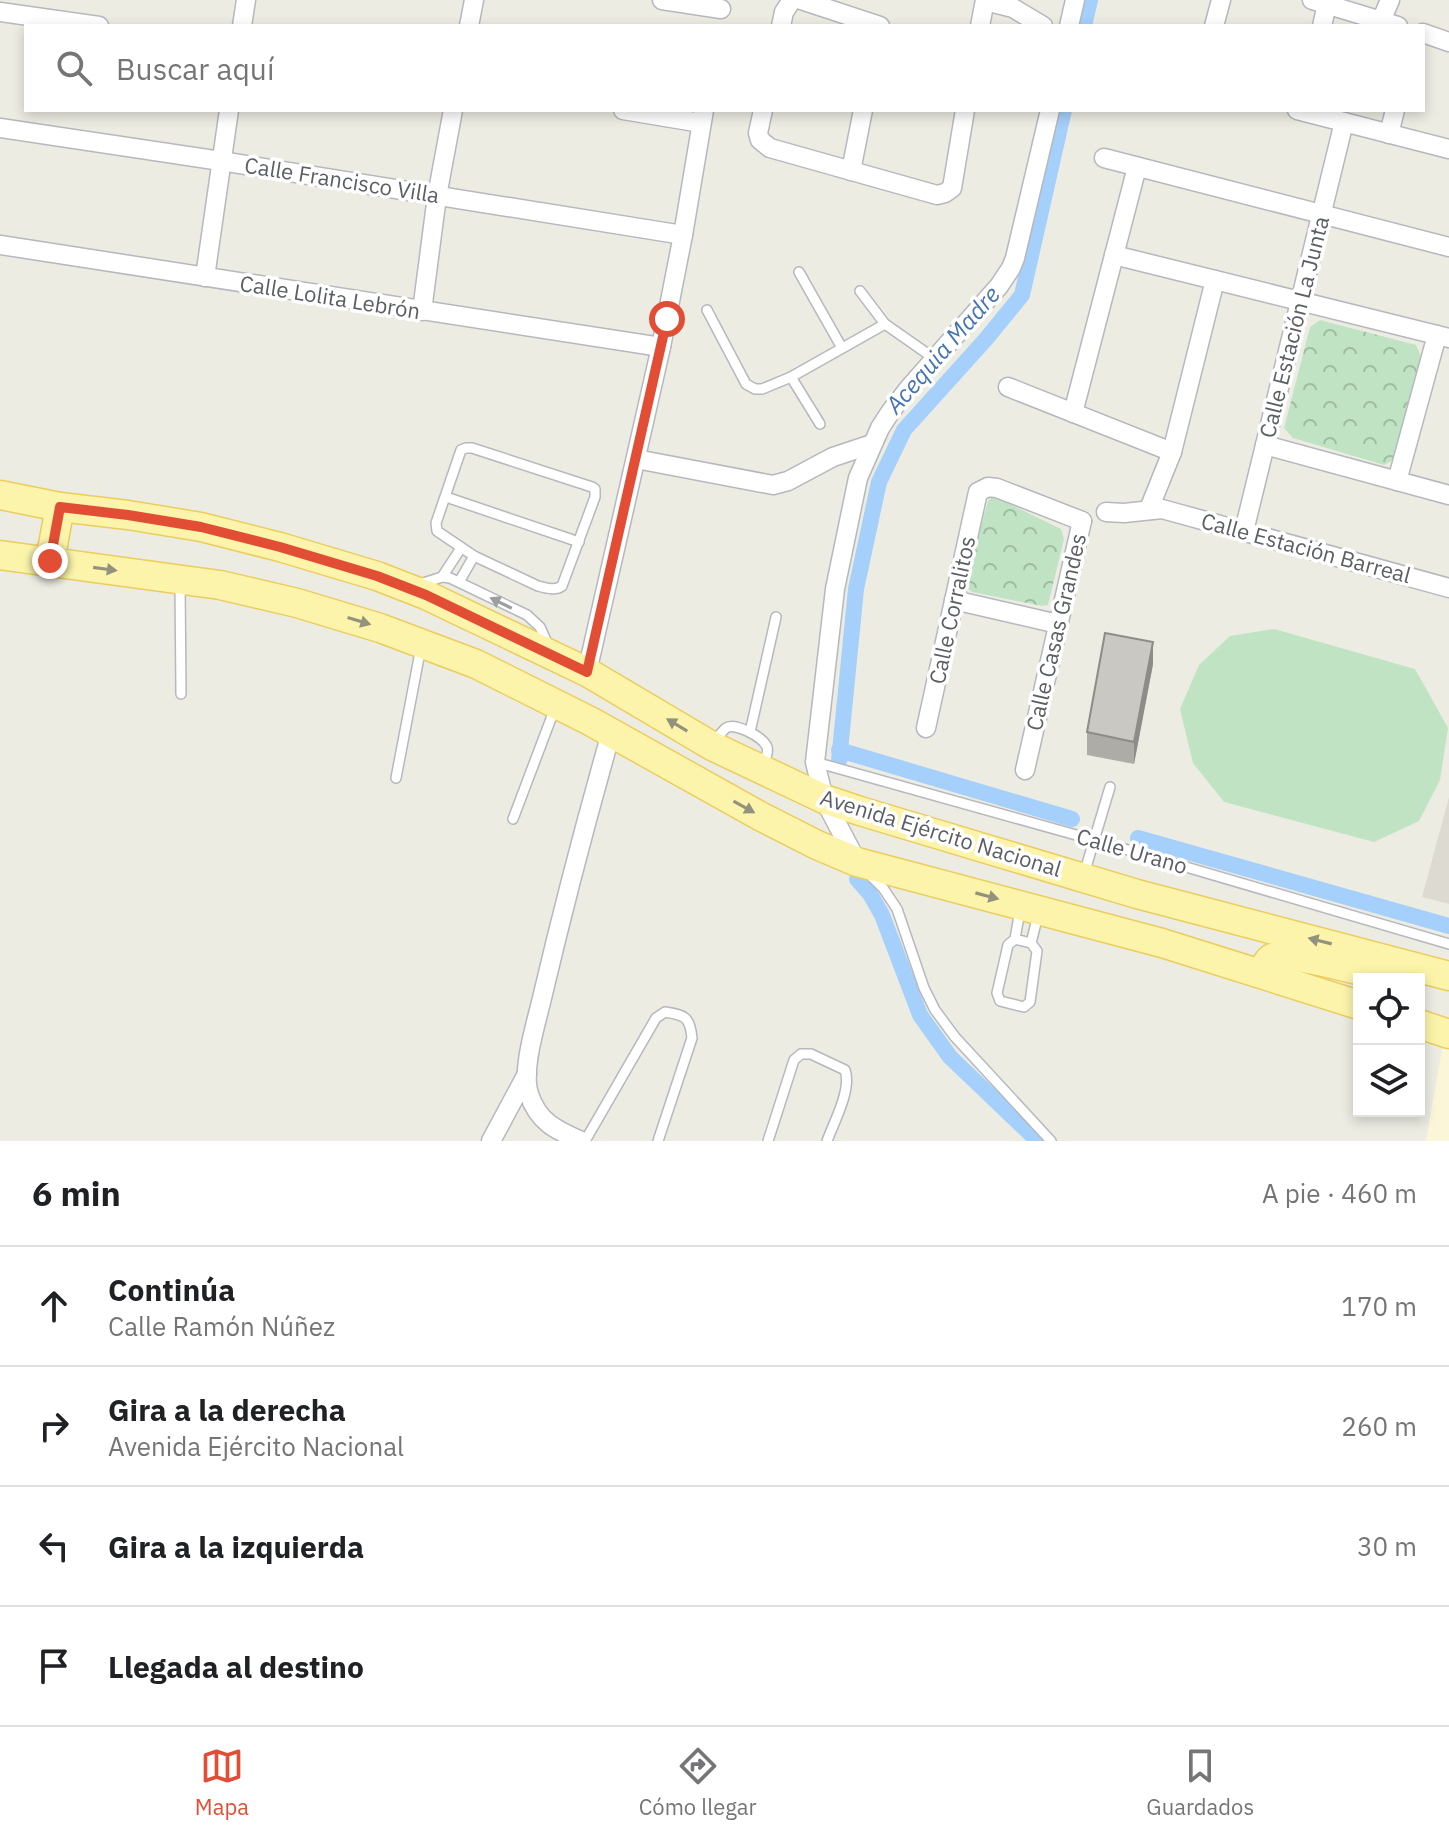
<!DOCTYPE html>
<html lang="es">
<meta charset="utf-8">
<style>
body{margin:0;font-family:"IBM Plex Sans",sans-serif;background:#f6f6f6;color:#202124}
.controls{position:absolute;right:24px;bottom:24px;display:grid;overflow:hidden;border-radius:0px;box-shadow:0 4px 12px #0003}
.controls button{width:72px;height:72px;display:grid;place-items:center;padding:0;border:0;border-bottom:2px solid #e0e0e0;background:#fff;color:#202124;font:40px sans-serif}
.stop{position:absolute;width:24px;height:24px;margin:-18px;border:6px solid #e14e35;border-radius:50%;background:#fff}
.stop.end{background:#e14e35;border-color:#fff;box-shadow:0 2px 8px #0008}
.list{margin:0;padding:0;list-style:none}
h2{display:flex;justify-content:space-between;align-items:center;height:104px;margin:0;padding:0 32px;font-size:34px}
h2 small{font-size:26px;font-weight:400;color:#757577}
.list li{display:grid;grid-template-columns:52px 1fr auto;gap:24px;align-items:center;box-sizing:border-box;height:120px;padding:0 32px;border-top:2px solid #e0e0e0}
.list b{display:block;font-size:30px;white-space:nowrap}
.list p{margin:0;font-size:26px;white-space:nowrap;color:#757577}
.list em{font-size:26px;font-style:normal;color:#757577}
.icon{flex:none;width:44px;height:44px;fill:none;stroke:currentColor;stroke-width:2;stroke-linecap:round;stroke-linejoin:round}
.map{position:relative;flex:none;width:1449px;height:1141px;overflow:hidden}
.search{position:absolute;background:#fff;box-shadow:0 4px 12px #0003;left:24px;right:24px;top:24px;height:88px;display:flex;align-items:center;gap:20px;box-sizing:border-box;padding:0 28px;border-radius:0px;color:#757577;font-size:30px}
.sheet{height:584px;background:#fff}
nav{display:flex;justify-content:space-around;align-items:center;box-sizing:border-box;height:112px;border-top:2px solid #e0e0e0;background:#fff;font-size:22px;color:#757577}
nav a{display:grid;justify-items:center;gap:4px}
nav .on{color:#e14e35}
.map>svg:first-child{display:block}
.commercial{fill:#fcf6d9}
.education{fill:#dddbd1}
.park{fill:url(#park-crowns)}
.pitch{fill:#c0e4c3}
.lines{fill:none;stroke-linecap:round;stroke-linejoin:round}
.canal{stroke:#a5d0fb;stroke-width:16}
.service-casing{stroke:#b5b8bd;stroke-width:12}
.minor-casing{stroke:#b5b8bd;stroke-width:21}
.primary-casing{stroke:#ebcd5e;stroke-width:31}
.service{stroke:#fff;stroke-width:9}
.minor{stroke:#fff;stroke-width:18}
.primary{stroke:#fbf4aa;stroke-width:28}
.wall{fill:#aeaca7}
.shaded-wall{fill:#8d8c88}
.building{fill:#cac8c2;stroke:#8d8c88;stroke-width:2}
.oneway{fill:#93927c}
.oneway2{fill:#9d9ea1}
.route{stroke:#e14e35;stroke-width:10}
.labels{text-anchor:middle;stroke-width:7;stroke-linejoin:round;paint-order:stroke}
.street-label{font-size:22px;fill:#5b5e63;stroke:#fff}
.water-label{font-size:24px;font-style:italic;fill:#4574b5;stroke:#fff}
</style>
<div class="map">
<svg width="1449" height="1141" viewBox="0 0 1449 1141">
<defs>
<pattern id="park-crowns" width="20" height="18" patternUnits="userSpaceOnUse" patternTransform="scale(2)"><rect width="20" height="18" fill="#c0e4c3"/><path d="M2 6a3 3 0 1 1 6 0M12 15a3 3 0 1 1 6 0" fill="none" stroke="#9fbca2"/></pattern>
</defs>
<rect width="100%" height="100%" fill="#edece3"/>
<!-- commercial -->
<polygon class="commercial" points="1443,1044 1449,1046 1449,1141 1426,1141"/>
<!-- education -->
<polygon class="education" points="1449,797 1449,904 1422,897"/>
<!-- park -->
<g class="park">
<polygon points="1320,320 1416,345 1422,359 1395,459 1384,465 1293,438 1284,428 1310,327"/>
<polygon points="993,496 1061,529 1064,539 1048,605 1042,606 972,592 964,585 988,501"/>
</g>
<!-- pitch -->
<polygon class="pitch" points="1274,629 1415,669 1448,728 1440,780 1419,821 1374,842 1224,802 1193,763 1180,709 1199,665 1230,636"/>
<g class="lines">
<!-- canal -->
<g class="canal">
<polyline points="1084,26 1090,0"/>
<polyline points="839,750 1072,819"/>
<polyline points="839,761 856,589 879,482 904,430 986,339 1022,295 1064,110"/>
<polyline points="1138,838 1449,926"/>
<polyline points="857,879 870,894 882,915 920,1015 950,1057 1038,1141"/>
</g>
<!-- service casing -->
<g class="service-casing">
<g id="service">
<polyline points="799,272 842,348"/>
<polyline points="860,291 885,324"/>
<polyline points="707,310 746,384 755,389 762,389 791,377 885,324 935,359"/>
<polyline points="791,377 820,424"/>
<path d="M466,448h6l120,39 3,2v8l-33,89c-7,5 -16,2 -24,0l-64,-30 -37,-25 -1,-8 25,-73z"/>
<polyline points="446,497 579,542"/>
<polyline points="442,577 461,548"/>
<polyline points="459,582 474,556"/>
<polyline points="180,583 181,694"/>
<polyline points="417,585 442,577 450,578 527,615 540,627 548,645"/>
<polyline points="750,732 776,617"/>
<path d="M713,744c4,-5 8,-12 13,-16 9,-6 37,9 41,19 2,5 -2,14 -4,19"/>
<polyline points="815,762 1094,840 1449,944"/>
<polyline points="396,778 421,647"/>
<polyline points="513,819 555,708"/>
<polyline points="869,874 883,888 897,909 924,988 935,1010 955,1037 1051,1141"/>
<polyline points="1084,874 1110,787"/>
<polyline points="1015,939 1031,943 1037,951 1030,1002 1024,1007 1000,1001 997,993 1008,945 1015,939 1020,910"/>
<polyline points="1031,943 1038,915"/>
<path d="M585,1141l71,-123 9,-6c20,3 25,5 27,26l-34,103"/>
<path d="M768,1141l26,-81 7,-6h10l34,16c7,19 -11,52 -18,71"/>
</g>
</g>
<!-- minor casing -->
<g class="minor-casing">
<g id="minor">
<polyline points="662,0 721,9"/>
<polyline points="801,0 880,26"/>
<polyline points="1312,0 1398,26"/>
<polyline points="985,1 1013,8 1043,26"/>
<polyline points="0,12 99,26"/>
<polyline points="1381,21 1390,0"/>
<polyline points="242,26 246,0"/>
<polyline points="469,26 474,0"/>
<polyline points="781,26 784,12 792,0"/>
<polyline points="980,26 985,0"/>
<polyline points="1069,26 1075,0"/>
<polyline points="1214,26 1221,0"/>
<polyline points="1322,26 1327,4"/>
<polyline points="1423,33 1449,42"/>
<polyline points="623,110 701,123"/>
<polyline points="763,110 758,133 760,140 770,148 937,195 945,193 952,188 965,110"/>
<polyline points="1297,110 1449,149"/>
<polyline points="0,128 221,161 683,235"/>
<polyline points="1389,134 1395,110"/>
<polyline points="1104,158 1449,247"/>
<polyline points="851,171 863,110"/>
<polyline points="0,245 661,347"/>
<polyline points="1114,255 1449,338"/>
<polyline points="205,277 229,110"/>
<polyline points="422,311 437,196 453,110"/>
<polyline points="1008,387 1172,452"/>
<polyline points="1073,413 1137,167"/>
<polyline points="1265,445 1449,495"/>
<polyline points="636,459 773,485 788,481 833,457 872,444"/>
<polyline points="1397,481 1437,335"/>
<polyline points="1149,509 1172,452 1215,280"/>
<polyline points="1106,512 1124,513 1162,509 1449,588"/>
<polyline points="1244,531 1344,122"/>
<polyline points="954,600 1058,624"/>
<polyline points="587,672 661,347 683,235 704,110"/>
<polyline points="926,728 978,492 988,487 997,488 1082,521"/>
<polyline points="1025,770 1082,521"/>
<polyline points="857,862 824,799 815,762 835,589 858,478 880,428 891,411 909,388 999,286 1011,268 1015,258 1050,110"/>
<polyline points="491,1141 527,1074"/>
<path d="M581,1141c-25,-11 -43,-19 -52,-47 -8,-24 7,-70 13,-96 21,-89 44,-177 69,-265"/>
</g>
</g>
<!-- primary casing -->
<g class="primary-casing">
<g id="primary">
<polyline points="0,495 60,507 128,515 201,527 280,547 377,576 426,595 587,672 712,746 824,799 860,811 1137,894 1449,976"/>
<polyline points="0,555 220,585 297,603 380,628 476,664 590,721 760,816 817,845 857,862 1162,943 1359,1005"/>
<polyline points="50,561 60,507"/>
<path d="M1263,974c2,-6 3,-12 9,-16 17,-8 91,14 113,19"/>
<polyline points="1419,1024 1449,1034"/>
</g>
</g>
<!-- service -->
<use href="#service" class="service"/>
<!-- minor -->
<use href="#minor" class="minor"/>
<!-- primary -->
<use href="#primary" class="primary"/>
</g>
<!-- wall -->
<polygon class="wall" points="1153,664 1134,764 1087,755 1087,732"/>
<!-- shaded-wall -->
<polygon class="shaded-wall" points="1153,642 1153,664 1134,764 1134,742"/>
<!-- building -->
<polygon class="building" points="1105,633 1153,642 1134,742 1087,732"/>
<!-- one-way arrows -->
<defs><path id="oneway-solid" d="M-6-.8H1V-3.2L6.5 0L1 3.2V.8H-6Z" transform="scale(2)"/></defs>
<g class="oneway">
<use href="#oneway-solid" transform="translate(105 569) rotate(8)"/>
<use href="#oneway-solid" transform="translate(359 621) rotate(17)"/>
<use href="#oneway-solid" transform="translate(677 725) rotate(-149)"/>
<use href="#oneway-solid" transform="translate(744 807) rotate(29)"/>
<use href="#oneway-solid" transform="translate(987 896) rotate(15)"/>
<use href="#oneway-solid" transform="translate(1320 941) rotate(-166)"/>
</g>
<use class="oneway2" href="#oneway-solid" transform="translate(501 603) rotate(-154)"/>
<g class="lines">
<!-- route -->
<polyline class="route" points="50,561 60,507 128,515 201,527 280,547 377,576 426,595 587,672 667,319"/>
</g>
<g class="labels">
<!-- street labels -->
<g class="street-label">
<text transform="translate(342 180) rotate(9)" y="8">Calle Francisco Villa</text>
<text transform="translate(330 297) rotate(9)" y="8">Calle Lolita Lebrón</text>
<text transform="translate(1294 327) rotate(-76)" y="8">Calle Estación La Junta</text>
<text transform="translate(1306 548) rotate(15)" y="8">Calle Estación Barreal</text>
<text transform="translate(952 610) rotate(-78)" y="8">Calle Corralitos</text>
<text transform="translate(1056 632) rotate(-77)" y="8">Calle Casas Grandes</text>
<text transform="translate(941 833) rotate(17)" y="8">Avenida Ejército Nacional</text>
<text transform="translate(1132 851) rotate(16)" y="8">Calle Urano</text>
</g>
<!-- water labels -->
<g class="water-label">
<text transform="translate(943 350) rotate(-49)" y="8">Acequia Madre</text>
</g>
</g>
</svg>
<div class="controls">
<button><svg class="icon" aria-label="locate" viewBox="0 0 24 24"><circle cx="12" cy="12" r="6"/><path d="M12 2v4M12 18v4M2 12h4M18 12h4"/></svg></button>
<button><svg class="icon" aria-label="layers" viewBox="0 0 24 24"><path d="M12 4l9 5-9 5-9-5zM3 14l9 5 9-5"/></svg></button>
</div>
<div class="stop" style="left:667px;top:319px"></div>
<div class="stop end" style="left:50px;top:561px"></div>
<div class="search"><svg class="icon" aria-label="search" viewBox="0 0 24 24"><circle cx="10" cy="10" r="6"/><path d="M15 15l6 6"/></svg>Buscar aquí</div>
</div>
<section class="sheet">
<h2>6 min<small>A pie · 460 m</small></h2>
<ul class="list">
<li><svg class="icon" aria-label="ahead" viewBox="0 0 24 24"><path d="M12 20V5M6 11l6-6 6 6"/></svg><div><b>Continúa</b><p>Calle Ramón Núñez</p></div><em>170 m</em></li>
<li><svg class="icon" aria-label="right" viewBox="0 0 24 24"><path d="M7 20v-9h11M14 6l5 5-5 5"/></svg><div><b>Gira a la derecha</b><p>Avenida Ejército Nacional</p></div><em>260 m</em></li>
<li><svg class="icon" aria-label="left" viewBox="0 0 24 24"><path d="M17 20v-9H6M10 6l-5 5 5 5"/></svg><div><b>Gira a la izquierda</b></div><em>30 m</em></li>
<li><svg class="icon" aria-label="arrive" viewBox="0 0 24 24"><path d="M6 21V4h12l-3 4 3 4H6"/></svg><div><b>Llegada al destino</b></div></li>
</ul>
</section>
<nav>
<a class="on"><svg class="icon" aria-label="map" viewBox="0 0 24 24"><path d="M3 6l6-2 6 2 6-2v14l-6 2-6-2-6 2zM9 4v14M15 6v14"/></svg>Mapa</a>
<a><svg class="icon" aria-label="directions" viewBox="0 0 24 24"><path d="M12 3l9 9-9 9-9-9zM9 14v-3h6M13 9l2 2-2 2"/></svg>Cómo llegar</a>
<a><svg class="icon" aria-label="saved" viewBox="0 0 24 24"><path d="M7 4h10v16l-5-4-5 4z"/></svg>Guardados</a>
</nav>
